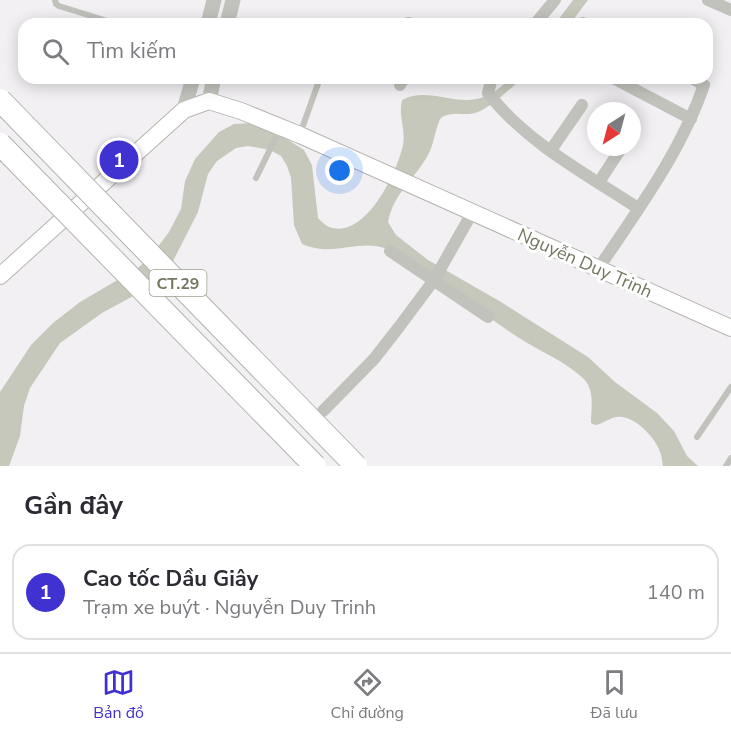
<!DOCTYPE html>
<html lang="vi">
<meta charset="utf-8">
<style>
body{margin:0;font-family:"Nunito Sans",sans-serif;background:#f2f2f3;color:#2b2b33}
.compass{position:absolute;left:587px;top:102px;width:54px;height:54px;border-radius:50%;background:#fff;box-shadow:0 3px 15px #0003;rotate:216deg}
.you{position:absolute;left:340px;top:171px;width:21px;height:21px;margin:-15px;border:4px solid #fff;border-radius:50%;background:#1a73e8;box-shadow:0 0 0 9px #1a73e833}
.badge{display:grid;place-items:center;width:39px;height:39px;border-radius:50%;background:#3f32d1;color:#fff;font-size:20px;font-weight:700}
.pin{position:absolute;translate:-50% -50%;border:3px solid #fff;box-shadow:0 2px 6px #0006}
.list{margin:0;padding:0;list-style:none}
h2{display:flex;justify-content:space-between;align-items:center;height:78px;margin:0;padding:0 24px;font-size:26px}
h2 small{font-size:20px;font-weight:400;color:#7c7c81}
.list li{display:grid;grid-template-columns:39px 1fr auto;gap:18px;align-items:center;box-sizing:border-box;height:96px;margin:0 12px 12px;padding:0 12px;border:2px solid #e1e1e2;border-radius:18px}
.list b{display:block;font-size:22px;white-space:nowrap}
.list p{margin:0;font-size:20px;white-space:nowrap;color:#7c7c81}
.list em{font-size:20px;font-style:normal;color:#7c7c81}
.icon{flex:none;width:33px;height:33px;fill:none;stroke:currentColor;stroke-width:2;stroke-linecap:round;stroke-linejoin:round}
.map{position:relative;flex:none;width:731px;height:466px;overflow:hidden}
.search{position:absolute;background:#fff;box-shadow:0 3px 15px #0003;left:18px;right:18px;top:18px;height:66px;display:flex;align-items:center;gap:15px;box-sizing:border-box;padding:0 21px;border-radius:18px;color:#7c7c81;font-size:22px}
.sheet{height:186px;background:#fff}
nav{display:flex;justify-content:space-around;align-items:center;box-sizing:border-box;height:84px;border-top:2px solid #e1e1e2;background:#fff;font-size:16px;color:#7c7c81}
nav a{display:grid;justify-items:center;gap:3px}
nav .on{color:#3f32d1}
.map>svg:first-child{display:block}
.water{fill:#c6c8bb}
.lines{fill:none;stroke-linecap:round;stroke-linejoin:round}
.secondary-casing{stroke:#b4b6ad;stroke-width:18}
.service{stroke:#c0c2bb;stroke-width:6}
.minor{stroke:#c0c2bb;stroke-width:12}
.tertiary{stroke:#c0c2bb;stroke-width:15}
.secondary{stroke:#fff;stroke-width:16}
.motorway-bridge-casing{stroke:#b1b3ac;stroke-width:24;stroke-linecap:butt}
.motorway-bridge{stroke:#fff;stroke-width:22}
.labels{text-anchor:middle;stroke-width:6;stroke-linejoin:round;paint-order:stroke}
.shield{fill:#fff;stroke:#9ca190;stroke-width:1.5}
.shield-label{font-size:16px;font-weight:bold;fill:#727961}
.street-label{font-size:18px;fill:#727961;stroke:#fff}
</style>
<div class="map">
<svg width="731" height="466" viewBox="0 0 731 466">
<rect width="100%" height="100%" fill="#f3f0f4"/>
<!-- water -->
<g class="water">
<polygon points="573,0 588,0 570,24 555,24"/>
<path d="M510,78h13c-14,11 -29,27 -45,34 -11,5 -24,-2 -36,5 -5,4 -8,26 -12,34 -13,27 -36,40 -42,71l8,13 32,25 73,42 87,55 27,25 42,31 17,18 13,25 11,10h-35c-1,-5 -1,-10 -3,-14 -5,-15 -26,-37 -43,-35 -8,1 -14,7 -22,8l-4,-2c0,-15 4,-32 -7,-44 -19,-18 -43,-27 -65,-41 -33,-22 -65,-46 -98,-67 -11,-7 -22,-18 -34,-22 -29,-11 -53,9 -85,-5l-8,-19 -3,-47 -4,-12 -6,-10 -11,-6 -22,-4 -12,2 -19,13 -9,13 -10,38 -30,59 -10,10 -10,7 -46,25 -42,30 -30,45 -6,18 -4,30 -11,30h-9v-74l31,-47 22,-22 27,-21 58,-34 16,-16 15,-20 12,-23 4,-28 10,-22 24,-27 15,-8 19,-1 18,6 33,21 8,15 6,53c3,3 7,7 11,9 37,13 68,-55 74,-82 3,-16 -5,-29 -1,-45 36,-18 67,23 108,-22z"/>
</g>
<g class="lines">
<!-- secondary casing -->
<g class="secondary-casing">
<polyline id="secondary" points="0,276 184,110 209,101 241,111 300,135 731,328"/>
</g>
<!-- service -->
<g class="service">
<polyline points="55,0 56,4 59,6 117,24"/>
<polyline points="300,134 320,78"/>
<polyline points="256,178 281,127"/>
<polyline points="697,437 731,387"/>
<polyline points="726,466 731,458"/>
</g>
<!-- minor -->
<g class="minor">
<polyline points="708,0 731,10"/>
<polyline points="408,23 411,24"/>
<polyline points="583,23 585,24"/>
<polyline points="535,24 555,0"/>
<path d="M492,78l-4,15c39,50 98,81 150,115"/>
<polyline points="613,78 691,119"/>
<polyline points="400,85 404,78"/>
<polyline points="551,150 582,105"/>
<polyline points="599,182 622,147"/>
<polyline points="390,251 488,317"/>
<path d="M598,269c39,-58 83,-117 106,-184l-12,-7"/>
<polyline points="323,411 374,359 399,327 434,280 472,213"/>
</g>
<!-- tertiary -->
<g class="tertiary">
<polyline points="208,24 214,0"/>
<polyline points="227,24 233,0"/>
<polyline points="209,101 214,78"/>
<polyline points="184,110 193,78"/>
</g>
<!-- secondary -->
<use href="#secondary" class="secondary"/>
<!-- motorway-bridge casing -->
<g class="motorway-bridge-casing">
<g id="motorway-bridge">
<polyline points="0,100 356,466"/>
<polyline points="0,144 315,466"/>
</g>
</g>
<!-- motorway-bridge -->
<use href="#motorway-bridge" class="motorway-bridge"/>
</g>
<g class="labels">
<!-- shield labels -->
<rect class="shield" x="149.5" y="270" width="57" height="26" rx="4.5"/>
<g class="shield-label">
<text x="178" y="289">CT.29</text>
</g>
<!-- street labels -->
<g class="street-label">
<text transform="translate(585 263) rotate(24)" y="6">Nguyễn Duy Trinh</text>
</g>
</g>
</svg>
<svg class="compass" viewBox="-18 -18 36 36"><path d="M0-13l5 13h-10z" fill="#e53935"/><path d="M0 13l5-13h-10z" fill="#7c7c81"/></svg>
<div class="you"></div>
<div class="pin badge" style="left:119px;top:160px">1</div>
<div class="search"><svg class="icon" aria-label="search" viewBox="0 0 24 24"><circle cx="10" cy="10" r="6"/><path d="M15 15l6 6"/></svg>Tìm kiếm</div>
</div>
<section class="sheet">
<h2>Gần đây<small></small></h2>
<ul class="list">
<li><span class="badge">1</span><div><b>Cao tốc Dầu Giây</b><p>Trạm xe buýt · Nguyễn Duy Trinh</p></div><em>140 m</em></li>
</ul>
</section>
<nav>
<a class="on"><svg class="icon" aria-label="map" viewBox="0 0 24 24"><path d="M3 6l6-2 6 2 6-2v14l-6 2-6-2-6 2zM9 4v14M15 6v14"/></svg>Bản đồ</a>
<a><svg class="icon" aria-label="directions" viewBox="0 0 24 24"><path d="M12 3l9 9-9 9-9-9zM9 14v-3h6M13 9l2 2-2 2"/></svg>Chỉ đường</a>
<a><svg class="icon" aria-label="saved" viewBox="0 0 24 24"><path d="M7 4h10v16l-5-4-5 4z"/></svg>Đã lưu</a>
</nav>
